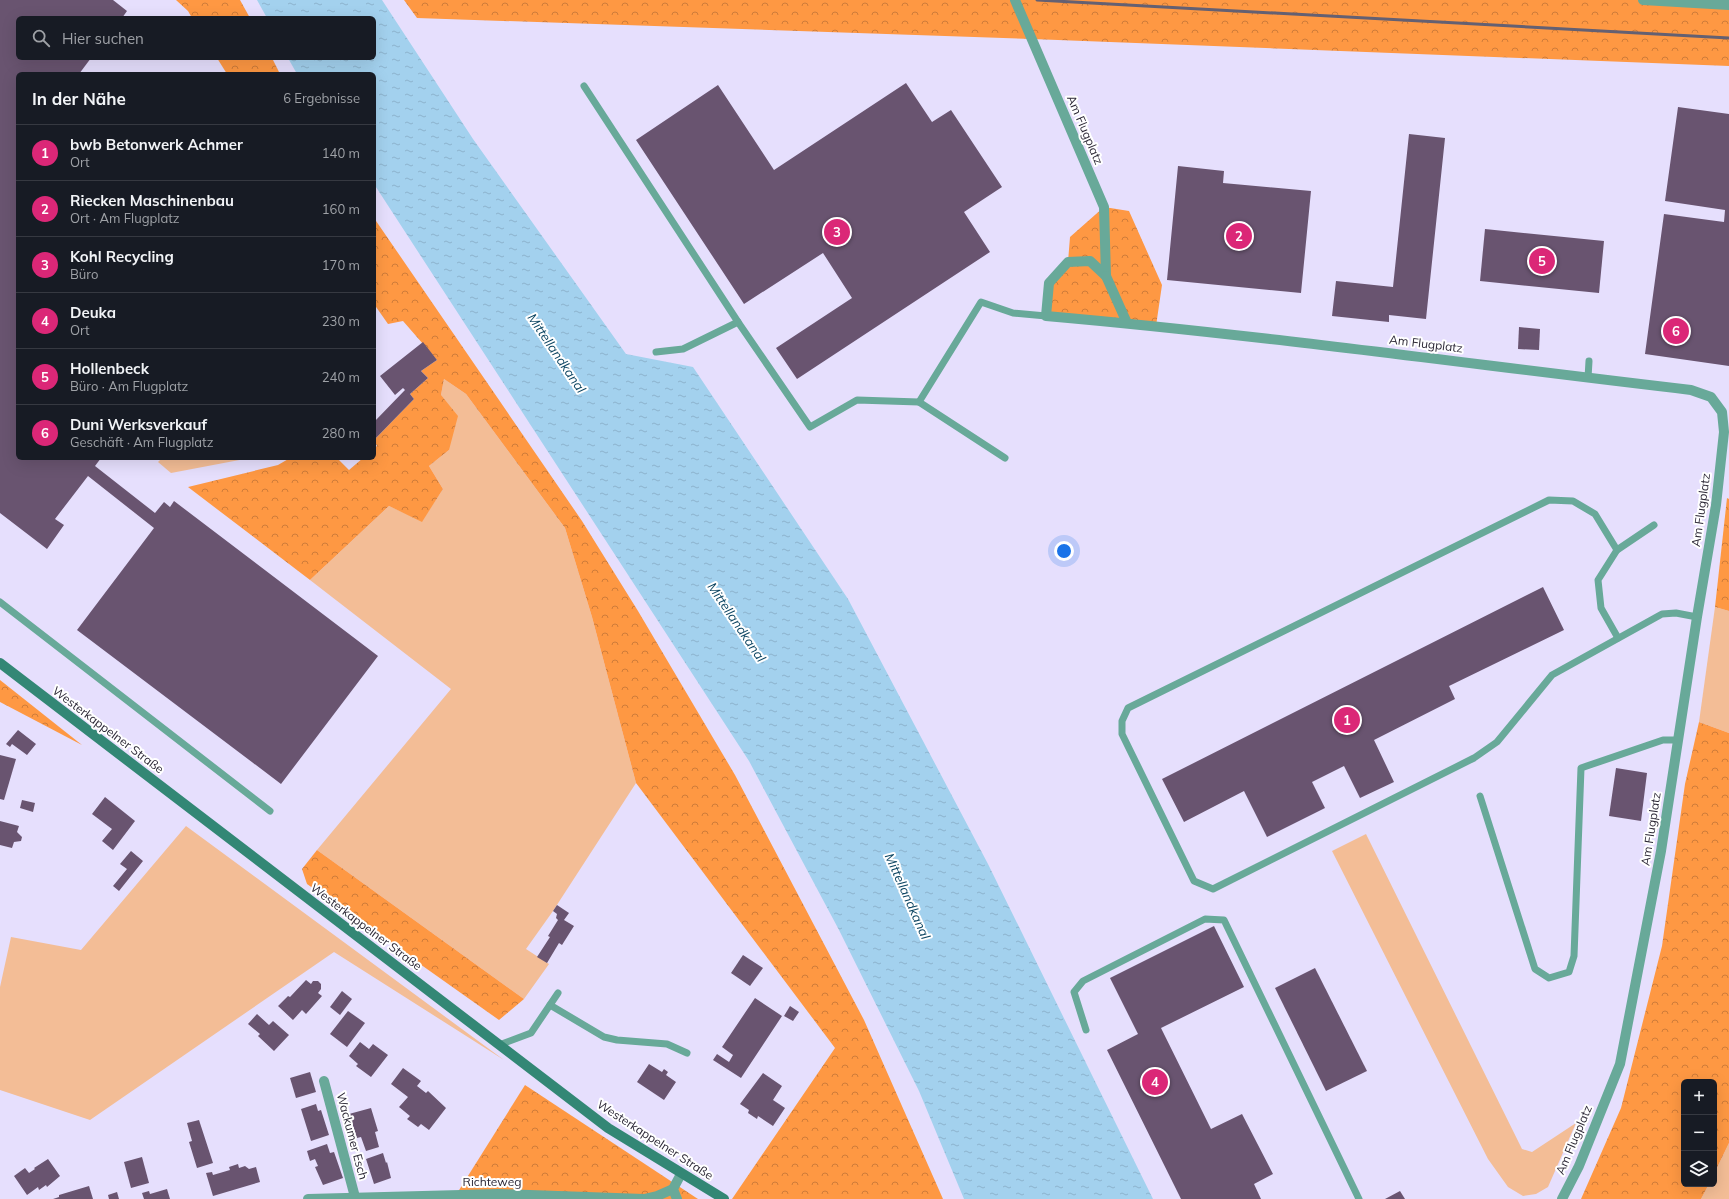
<!DOCTYPE html>
<html lang="de">
<meta charset="utf-8">
<style>
body{margin:0;font-family:Mulish,sans-serif;background:#20242c;color:#f1f3f6}
.controls{position:absolute;right:12px;bottom:12px;display:grid;overflow:hidden;border-radius:6px;box-shadow:0 4px 16px #0002}
.controls button{width:36px;height:36px;display:grid;place-items:center;padding:0;border:0;border-bottom:1px solid #363941;background:#171b24;color:#f1f3f6;font:20px sans-serif}
.you{position:absolute;left:1064px;top:551px;width:14px;height:14px;margin:-10px;border:3px solid #fff;border-radius:50%;background:#1a73e8;box-shadow:0 0 0 6px #1a73e833}
.badge{display:grid;place-items:center;width:26px;height:26px;border-radius:50%;background:#db2777;color:#fff;font-size:13px;font-weight:700}
.pin{position:absolute;translate:-50% -50%;border:2px solid #fff;box-shadow:0 1px 4px #0006}
.list{margin:0;padding:0;list-style:none}
h2{display:flex;justify-content:space-between;align-items:center;height:52px;margin:0;padding:0 16px;font-size:17px}
h2 small{font-size:13px;font-weight:400;color:#9ea1a6}
.list li{display:grid;grid-template-columns:26px 1fr auto;gap:12px;align-items:center;box-sizing:border-box;height:56px;padding:0 16px;border-top:1px solid #363941}
.list b{display:block;font-size:15px;white-space:nowrap}
.list p{margin:0;font-size:13px;white-space:nowrap;color:#9ea1a6}
.list em{font-size:13px;font-style:normal;color:#9ea1a6}
.icon{flex:none;width:22px;height:22px;fill:none;stroke:currentColor;stroke-width:2;stroke-linecap:round;stroke-linejoin:round}
.map{position:relative;flex:none;width:1729px;height:1199px;overflow:hidden}
.search{position:absolute;background:#171b24;box-shadow:0 4px 16px #0002;left:16px;top:16px;width:360px;height:44px;display:flex;align-items:center;gap:10px;box-sizing:border-box;padding:0 14px;border-radius:6px;color:#9ea1a6;font-size:15px}
.panel{position:absolute;background:#171b24;box-shadow:0 4px 16px #0002;left:16px;top:72px;width:360px;height:388px;border-radius:6px}
.map>svg:first-child{display:block}
.grass{fill:#f3bd96}
.forest{fill:url(#forest-crowns)}
.water{fill:url(#water-ripples)}
.building{fill:#695470}
.lines{fill:none;stroke-linecap:round;stroke-linejoin:round}
.lane{stroke:#68a999;stroke-width:7}
.street{stroke:#68a999;stroke-width:10}
.secondary{stroke:#338775;stroke-width:10}
.rail{stroke:#646072;stroke-width:3}
.labels{text-anchor:middle;stroke-width:4;stroke-linejoin:round;paint-order:stroke}
.street-label{font-size:12px;fill:#2b2735;stroke:#fff}
.water-label{font-size:13px;font-style:italic;fill:#0c4562;stroke:#fff}
</style>
<div class="map">
<svg width="1729" height="1199" viewBox="0 0 1729 1199">
<defs>
<pattern id="forest-crowns" width="20" height="18" patternUnits="userSpaceOnUse"><rect width="20" height="18" fill="#fe9843"/><path d="M2 6a3 3 0 1 1 6 0M12 15a3 3 0 1 1 6 0" fill="none" stroke="#ce7c39"/></pattern>
<pattern id="water-ripples" width="26" height="14" patternUnits="userSpaceOnUse"><rect width="26" height="14" fill="#a3d1ee"/><path d="M2 4q2-2 4 0t4 0M15 11q2-2 4 0t4 0" fill="none" stroke="#8cb3cd"/></pattern>
</defs>
<rect width="100%" height="100%" fill="#e6dffd"/>
<!-- grass -->
<g class="grass">
<polygon points="444,379 466,394 565,528 592,617 636,783 553,911 526,949 549,964 524,999 317,850 451,689 310,580 389,506 422,521 443,489 429,466 449,450 441,395"/>
<polygon points="162,458 250,458 171,473 158,462"/>
<polygon points="1715,607 1729,611 1729,733 1699,722"/>
<polygon points="186,826 504,1060 334,952 90,1120 0,1090 0,987 11,937 81,950"/>
<polygon points="1366,834 1522,1149 1532,1152 1576,1123 1548,1187 1536,1194 1523,1196 1508,1187 1488,1159 1332,851"/>
<polygon points="1729,1143 1729,1199 1701,1199 1709,1184 1714,1184 1714,1174"/>
</g>
<!-- forest -->
<g class="forest">
<polygon points="176,0 240,0 250,18 192,18 188,11"/>
<polygon points="404,0 1643,0 1729,5 1729,66 1032,39 417,18"/>
<polygon points="217,58 272,58 280,74 227,74"/>
<polygon points="1104,207 1129,211 1162,285 1156,326 1046,316 1049,283 1068,262 1070,237"/>
<polygon points="374,218 582,521 638,611 735,775 864,1020 943,1199 732,1199 835,1048 636,783 592,617 565,528 466,394 444,379 441,395 458,416 449,450 429,466 443,489 422,522 389,506 310,580 188,487 278,465 290,458 337,458 349,470 363,458 374,458 374,448 377,446 374,440 414,399 410,394 428,378 421,371 437,360 403,321 388,324 374,304"/>
<polygon points="1727,498 1729,499 1729,611 1715,607"/>
<polygon points="0,680 82,745 0,702"/>
<polygon points="1699,722 1729,733 1729,1143 1714,1174 1714,1082 1684,1082 1684,1184 1709,1184 1701,1199 1581,1199 1621,1108 1662,946 1685,784"/>
<polygon points="317,850 524,999 499,1020 307,884 302,869"/>
<polygon points="525,1085 698,1199 456,1199 456,1195"/>
</g>
<!-- water -->
<polygon class="water" points="257,0 382,0 473,139 626,354 693,367 848,599 988,864 1153,1199 964,1199 919,1091 839,930 749,761 374,184 374,74 297,74 288,58 374,58 374,18 267,18"/>
<!-- building -->
<g class="building">
<polygon points="0,0 113,0 127,11 122,18 18,18 18,58 91,58 79,74 18,74 18,458 101,458 95,466 155,513 164,502 170,507 174,501 378,656 281,784 77,630 154,528 88,476 55,519 64,525 47,549 0,513"/>
<polygon points="906,83 932,122 951,110 1002,187 964,212 990,252 797,379 776,348 852,298 823,253 744,304 636,140 718,85 774,170"/>
<polygon points="1678,107 1729,114 1729,366 1645,354 1664,214 1724,222 1725,210 1665,201"/>
<polygon points="1409,134 1445,138 1426,319 1389,315 1389,322 1332,316 1336,281 1393,287"/>
<polygon points="1178,166 1224,171 1223,183 1311,191 1301,293 1167,280"/>
<polygon points="1485,229 1604,241 1599,293 1480,281"/>
<polygon points="1519,327 1540,329 1539,350 1518,349"/>
<polygon points="423,342 437,360 421,371 428,378 410,394 414,399 374,440 374,422 405,390 403,388 395,395 380,376"/>
<polygon points="1543,587 1564,630 1449,686 1455,699 1374,740 1394,782 1360,798 1344,766 1312,782 1325,808 1267,837 1244,791 1184,822 1162,779"/>
<polygon points="18,730 36,744 27,755 12,744 10,747 6,744"/>
<polygon points="0,755 16,759 4,800 0,799"/>
<polygon points="1616,768 1647,773 1641,821 1609,816"/>
<polygon points="105,797 135,821 113,850 102,841 112,829 92,814"/>
<polygon points="22,800 35,803 33,812 20,808"/>
<polygon points="0,821 19,826 17,832 22,837 21,841 14,842 12,848 0,845"/>
<polygon points="131,851 143,861 119,891 113,886 127,869 120,864"/>
<polygon points="557,905 569,913 564,920 574,926 562,945 559,943 547,963 537,957 550,937 548,936 558,920 556,918 557,914 553,911"/>
<polygon points="1214,926 1244,987 1161,1028 1211,1129 1242,1114 1273,1174 1254,1184 1261,1199 1181,1199 1107,1050 1138,1034 1110,978"/>
<polygon points="743,955 763,968 750,986 731,973"/>
<polygon points="1315,968 1367,1071 1326,1091 1275,988"/>
<polygon points="306,980 311,984 313,981 318,981 321,984 321,989 318,993 322,996 306,1014 302,1010 293,1020 278,1006 288,996 290,997"/>
<polygon points="342,991 352,999 340,1015 330,1007"/>
<polygon points="755,998 782,1016 741,1078 713,1060 717,1054 729,1062 733,1055 722,1047"/>
<polygon points="790,1006 799,1012 793,1021 784,1016"/>
<polygon points="348,1011 365,1023 347,1047 330,1034"/>
<polygon points="257,1014 269,1025 273,1021 289,1035 274,1051 258,1036 260,1034 248,1024"/>
<polygon points="360,1042 369,1049 373,1044 388,1055 371,1077 356,1066 358,1064 349,1056"/>
<polygon points="649,1064 662,1072 664,1069 668,1072 666,1075 676,1082 664,1100 637,1082"/>
<polygon points="403,1068 421,1081 417,1086 426,1093 428,1091 446,1108 429,1130 421,1124 418,1127 407,1119 410,1116 399,1107 408,1097 391,1084"/>
<polygon points="310,1072 316,1092 296,1098 290,1078"/>
<polygon points="763,1073 782,1086 773,1100 785,1108 773,1126 758,1116 757,1119 748,1113 749,1110 740,1104"/>
<polygon points="316,1104 318,1111 321,1110 329,1135 311,1141 301,1109"/>
<polygon points="371,1108 378,1131 375,1132 379,1147 366,1151 361,1137 357,1138 349,1114"/>
<polygon points="199,1120 213,1163 197,1168 189,1142 192,1141 187,1123"/>
<polygon points="327,1144 330,1153 334,1152 343,1178 323,1185 315,1167 318,1166 315,1159 310,1161 307,1151"/>
<polygon points="383,1153 386,1163 387,1162 391,1178 374,1184 366,1159"/>
<polygon points="142,1157 149,1183 131,1188 124,1162"/>
<polygon points="48,1159 60,1176 47,1187 46,1185 39,1190 38,1187 27,1195 14,1176 25,1168 29,1173 35,1169 34,1168"/>
<polygon points="238,1164 239,1168 245,1166 249,1169 256,1167 260,1182 213,1196 206,1173 212,1172 213,1175 230,1170 229,1167"/>
<polygon points="89,1186 93,1199 53,1199 59,1197 59,1195"/>
<polygon points="167,1189 170,1199 144,1199 142,1193 149,1191 150,1194"/>
<polygon points="1400,1191 1405,1199 1385,1199"/>
<polygon points="117,1192 119,1199 109,1199 108,1195"/>
</g>
<g class="lines">
<!-- lane -->
<g class="lane">
<polyline points="584,86 738,322 810,427 857,400 919,402"/>
<polyline points="656,352 683,349 738,322"/>
<polyline points="1588,378 1589,361"/>
<polyline points="1005,458 919,402 981,302 1013,313 1046,316"/>
<polyline points="1617,550 1595,514 1573,501 1549,500 1128,708 1122,721 1122,734 1194,881 1213,889 1474,758 1497,742 1552,675 1662,614 1676,613 1697,617"/>
<polyline points="0,602 270,811"/>
<polyline points="1618,638 1601,608 1598,580 1617,550 1654,525"/>
<polyline points="1480,796 1535,969 1549,978 1569,972 1574,956 1581,768 1663,740 1678,740"/>
<polyline points="550,1005 604,1037 617,1040 667,1044 687,1053"/>
<polyline points="1086,1030 1074,992 1083,981 1205,919 1224,920 1359,1199"/>
<polyline points="499,1045 531,1033 558,993"/>
</g>
<!-- street -->
<g class="street">
<path d="M1015,0l89,207 2,69 -16,-15 -22,1 -19,21 -3,33c216,19 430,49 645,74l20,7 11,15 2,20 -8,73 -19,112 -36,234 -41,213 -41,102 -17,33"/>
<polyline points="1643,0 1729,5"/>
<polyline points="1106,276 1127,323"/>
<polyline points="324,1081 355,1197"/>
<polyline points="308,1199 499,1194 644,1199 657,1196 673,1189"/>
<polyline points="677,1199 673,1189 681,1174"/>
</g>
<!-- secondary -->
<polyline class="secondary" points="0,663 608,1128 724,1199"/>
<!-- rail -->
<polyline class="rail" points="1037,0 1729,38"/>
</g>
<g class="labels">
<!-- street labels -->
<g class="street-label">
<text transform="translate(1085 130) rotate(67)" y="4">Am Flugplatz</text>
<text transform="translate(1426 344) rotate(7)" y="4">Am Flugplatz</text>
<text transform="translate(1701 510) rotate(-82)" y="4">Am Flugplatz</text>
<text transform="translate(108 730) rotate(37)" y="4">Westerkappelner Straße</text>
<text transform="translate(1651 829) rotate(-81)" y="4">Am Flugplatz</text>
<text transform="translate(366 927) rotate(37)" y="4">Westerkappelner Straße</text>
<text transform="translate(352 1136) rotate(75)" y="4">Wackumer Esch</text>
<text transform="translate(655 1140) rotate(33)" y="4">Westerkappelner Straße</text>
<text transform="translate(1574 1140) rotate(-67)" y="4">Am Flugplatz</text>
<text x="492" y="1186">Richteweg</text>
</g>
<!-- water labels -->
<g class="water-label">
<text transform="translate(557 353) rotate(56)" y="5">Mittellandkanal</text>
<text transform="translate(737 622) rotate(56)" y="5">Mittellandkanal</text>
<text transform="translate(908 896) rotate(66)" y="5">Mittellandkanal</text>
</g>
</g>
</svg>
<div class="controls">
<button>+</button>
<button>−</button>
<button><svg class="icon" aria-label="layers" viewBox="0 0 24 24"><path d="M12 4l9 5-9 5-9-5zM3 14l9 5 9-5"/></svg></button>
</div>
<div class="you"></div>
<div class="pin badge" style="left:1347px;top:720px">1</div>
<div class="pin badge" style="left:1239px;top:236px">2</div>
<div class="pin badge" style="left:837px;top:232px">3</div>
<div class="pin badge" style="left:1155px;top:1082px">4</div>
<div class="pin badge" style="left:1542px;top:261px">5</div>
<div class="pin badge" style="left:1676px;top:331px">6</div>
<div class="search"><svg class="icon" aria-label="search" viewBox="0 0 24 24"><circle cx="10" cy="10" r="6"/><path d="M15 15l6 6"/></svg>Hier suchen</div>
<section class="panel">
<h2>In der Nähe<small>6 Ergebnisse</small></h2>
<ul class="list">
<li><span class="badge">1</span><div><b>bwb Betonwerk Achmer</b><p>Ort</p></div><em>140 m</em></li>
<li><span class="badge">2</span><div><b>Riecken Maschinenbau</b><p>Ort · Am Flugplatz</p></div><em>160 m</em></li>
<li><span class="badge">3</span><div><b>Kohl Recycling</b><p>Büro</p></div><em>170 m</em></li>
<li><span class="badge">4</span><div><b>Deuka</b><p>Ort</p></div><em>230 m</em></li>
<li><span class="badge">5</span><div><b>Hollenbeck</b><p>Büro · Am Flugplatz</p></div><em>240 m</em></li>
<li><span class="badge">6</span><div><b>Duni Werksverkauf</b><p>Geschäft · Am Flugplatz</p></div><em>280 m</em></li>
</ul>
</section>
</div>
